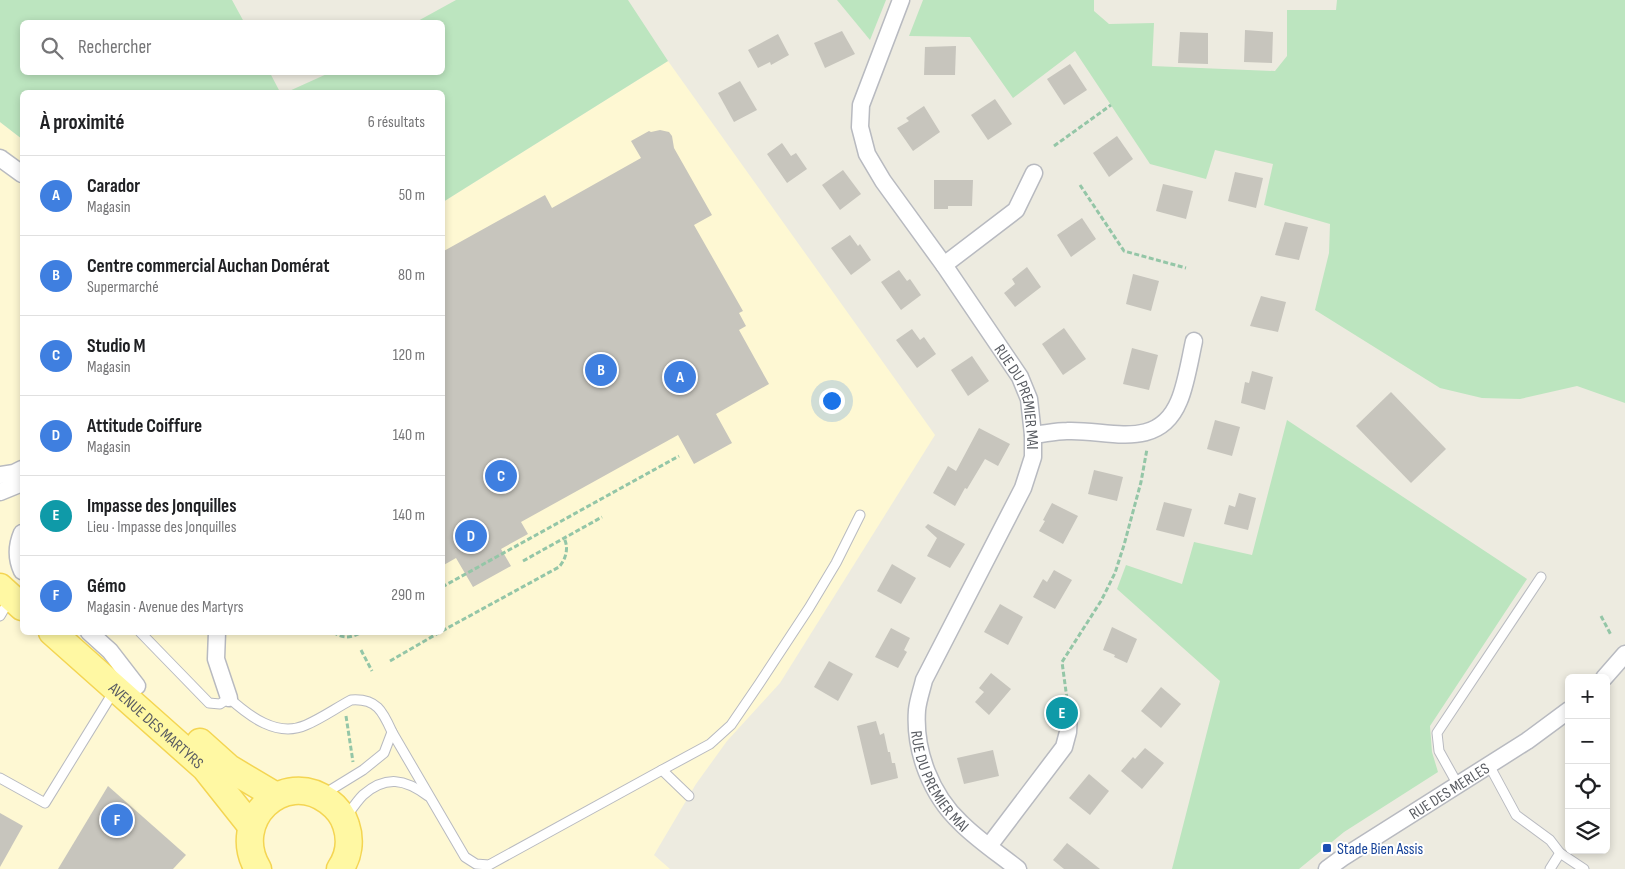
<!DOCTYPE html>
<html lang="fr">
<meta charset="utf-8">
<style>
body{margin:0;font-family:"Sofia Sans Condensed",sans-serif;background:#f6f6f6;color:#202124}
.controls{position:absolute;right:15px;bottom:15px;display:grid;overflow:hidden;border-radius:8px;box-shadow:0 2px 8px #0003}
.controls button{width:45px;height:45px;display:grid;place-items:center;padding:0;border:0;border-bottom:1px solid #e0e0e0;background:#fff;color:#202124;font:25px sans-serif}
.you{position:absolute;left:831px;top:400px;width:18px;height:18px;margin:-12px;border:4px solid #fff;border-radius:50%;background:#1a73e8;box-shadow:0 0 0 8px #1a73e833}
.badge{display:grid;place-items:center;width:32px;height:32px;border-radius:50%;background:#ec4727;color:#fff;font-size:16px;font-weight:700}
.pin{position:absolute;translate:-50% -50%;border:2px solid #fff;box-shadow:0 1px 5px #0006}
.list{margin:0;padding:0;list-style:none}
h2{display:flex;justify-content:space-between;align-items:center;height:65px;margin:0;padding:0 20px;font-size:21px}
h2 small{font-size:16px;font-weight:400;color:#757577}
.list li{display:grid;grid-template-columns:32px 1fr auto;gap:15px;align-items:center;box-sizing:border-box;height:80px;padding:0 20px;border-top:1px solid #e0e0e0}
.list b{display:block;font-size:19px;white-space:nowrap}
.list p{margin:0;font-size:16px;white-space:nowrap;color:#757577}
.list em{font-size:16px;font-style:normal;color:#757577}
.icon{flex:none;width:28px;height:28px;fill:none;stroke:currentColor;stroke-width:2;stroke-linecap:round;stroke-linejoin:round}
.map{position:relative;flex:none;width:1625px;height:869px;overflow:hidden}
.search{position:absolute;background:#fff;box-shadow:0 2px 8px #0003;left:20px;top:20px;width:425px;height:55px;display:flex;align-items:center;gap:12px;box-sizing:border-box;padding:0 18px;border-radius:8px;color:#757577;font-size:19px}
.panel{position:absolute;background:#fff;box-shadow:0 2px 8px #0003;left:20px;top:90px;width:425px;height:545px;border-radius:8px}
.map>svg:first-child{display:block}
.commercial{fill:#fef8d3}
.green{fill:#bce5bf}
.building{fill:#c7c5bd}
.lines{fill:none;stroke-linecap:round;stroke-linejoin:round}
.lane-casing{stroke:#b8bac0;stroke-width:11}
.street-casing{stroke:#b8bac0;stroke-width:19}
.primary-casing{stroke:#f4d552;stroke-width:29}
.path{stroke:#94c6a7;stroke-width:3;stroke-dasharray:5 2.5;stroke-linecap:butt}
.lane{stroke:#fff;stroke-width:9}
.street{stroke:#fff;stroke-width:16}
.primary{stroke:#fff8a3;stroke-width:26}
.transit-dot{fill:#1a4fb4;stroke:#fff;stroke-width:2}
.labels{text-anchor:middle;stroke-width:4;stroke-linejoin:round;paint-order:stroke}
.street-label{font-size:16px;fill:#595c62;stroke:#fff}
.transit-label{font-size:16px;fill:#164399;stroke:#fff;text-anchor:start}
</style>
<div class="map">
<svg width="1625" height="869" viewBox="0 0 1625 869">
<rect width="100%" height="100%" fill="#edebe0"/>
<!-- commercial -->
<polygon class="commercial" points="668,61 935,435 780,683 727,741 696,784 654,855 670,869 0,869 0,122 22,139 22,632 442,632 443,202"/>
<!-- green -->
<g class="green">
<polygon points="0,0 232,0 244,22 22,22 22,72 270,73 280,92 22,92 22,139 0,122"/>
<polygon points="456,0 628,0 668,61 443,202 442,92 287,92 329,73 442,72 442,22 416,22"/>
<polygon points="837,0 886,0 870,40"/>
<polygon points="923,0 1094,0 1094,11 1109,24 1154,23 1152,66 1275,71 1287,56 1287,10 1336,10 1337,0 1625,0 1625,403 1577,386 1520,399 1482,398 1440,388 1315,310 1329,253 1330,224 1264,205 1273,164 1215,150 1206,179 1150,164 1075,51 1013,98 970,37 909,36"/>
<polygon points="1287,420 1527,579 1430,726 1432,752 1438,772 1344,832 1299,869 1172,869 1220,681 1117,589 1126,565 1182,584 1194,542 1252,555"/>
</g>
<!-- building -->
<g class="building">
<polygon points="1245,30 1273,32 1272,63 1244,62"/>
<polygon points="842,31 855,54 825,68 814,43"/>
<polygon points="1180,32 1208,33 1208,64 1178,63"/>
<polygon points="778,34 789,55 771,65 770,62 758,68 748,50"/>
<polygon points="956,46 955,75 924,75 925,47"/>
<polygon points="1070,64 1087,90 1064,105 1047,79"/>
<polygon points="740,81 757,110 734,122 718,93"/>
<polygon points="995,99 1012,124 988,140 971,115"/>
<polygon points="924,106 940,132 913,151 897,128 909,121 906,118"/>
<polygon points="660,130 669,132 672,136 674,148 712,215 694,225 743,311 739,313 746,326 739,330 769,384 716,414 732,443 694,464 678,435 521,522 528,534 501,549 511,566 473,587 456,558 442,566 442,252 545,195 552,208 641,158 631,141 649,131 651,132"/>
<polygon points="1117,136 1133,159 1109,177 1093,153"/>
<polygon points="782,143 791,156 796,153 807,169 787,183 767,154"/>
<polygon points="843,170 861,194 840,210 822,185"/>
<polygon points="1235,172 1263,178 1256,208 1228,201"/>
<polygon points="934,180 973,180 972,206 948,206 948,209 934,209"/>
<polygon points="1163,184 1193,191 1186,219 1156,211"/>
<polygon points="1082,218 1096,239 1071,257 1057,235"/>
<polygon points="1285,222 1308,227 1299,260 1275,255"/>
<polygon points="850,235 858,246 860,244 871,260 851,275 831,248"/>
<polygon points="1027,267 1041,287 1015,307 1004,293 1015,284 1012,279"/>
<polygon points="899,270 907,281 910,279 921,295 901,310 881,282"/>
<polygon points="1133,274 1159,281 1151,311 1126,304"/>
<polygon points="1261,296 1286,302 1278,332 1250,326"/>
<polygon points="1064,328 1086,359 1063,375 1042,344"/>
<polygon points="912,329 920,340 924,337 936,354 917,368 896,340"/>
<polygon points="1132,348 1158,355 1149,390 1123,384"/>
<polygon points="972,356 989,381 968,396 951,370"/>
<polygon points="1252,371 1273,377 1265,410 1241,403 1245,382 1249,383"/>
<polygon points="1391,392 1446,449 1411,483 1356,426"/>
<polygon points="1215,420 1240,427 1232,456 1207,449"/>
<polygon points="979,428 1010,444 998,466 985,459 967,489 965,488 955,506 933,493 948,466 956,471"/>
<polygon points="1094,470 1123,477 1117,501 1088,494"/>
<polygon points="1239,493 1256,498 1248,530 1224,524 1229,505 1235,507"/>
<polygon points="1164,502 1192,509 1184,537 1156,530"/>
<polygon points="1052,503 1078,516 1063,544 1039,531 1045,521 1043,520"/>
<polygon points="928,524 965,544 950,568 927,556 937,538 925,527"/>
<polygon points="892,564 916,578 901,604 877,591"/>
<polygon points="1054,570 1072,580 1055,609 1033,597 1043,579 1047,582"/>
<polygon points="1000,604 1023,617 1008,645 984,632"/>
<polygon points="1112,627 1137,639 1127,663 1114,657 1115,655 1103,650"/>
<polygon points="891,628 910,638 904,650 907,652 898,668 875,657"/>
<polygon points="829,661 853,674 838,701 814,687"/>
<polygon points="991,673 1011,689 989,715 975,702 984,692 979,688"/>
<polygon points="1161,687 1181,704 1161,728 1141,711"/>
<polygon points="876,721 880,735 884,733 888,752 890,752 892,763 895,763 898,778 871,785 857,726"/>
<polygon points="1145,748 1164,763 1142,789 1121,771 1133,757 1135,759"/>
<polygon points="993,750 999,776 964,784 957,758"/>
<polygon points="1089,774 1109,791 1090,815 1069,798"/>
<polygon points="108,786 186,855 173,869 58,869"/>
<polygon points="0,813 23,826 0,867"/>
<polygon points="1067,843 1100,869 1064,869 1053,860"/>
</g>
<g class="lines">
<!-- lane casing -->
<g class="lane-casing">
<g id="lane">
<polyline points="0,616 10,599"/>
<path d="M140,632l69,71 11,1 9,-6c20,18 48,40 77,27 16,-7 30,-17 45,-25 26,-2 32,12 41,32l73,125 11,7 13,1 173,-95 27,26"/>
<polyline points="1489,765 1516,815 1550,840 1560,853"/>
<polyline points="662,770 710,744 731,725 759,684 809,608 836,563 860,515"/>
<polyline points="0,778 45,803 114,691"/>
<polyline points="1458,785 1439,751 1437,733 1541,577"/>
<polyline points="324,794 363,770 384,753 392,732"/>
<path d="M346,817c5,-7 11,-16 17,-22 23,-20 42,-16 65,1"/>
<polyline points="1550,869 1560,853 1584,869"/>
</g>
</g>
<!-- street casing -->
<g class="street-casing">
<g id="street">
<path id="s1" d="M901,0l-40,105 -1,22 7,27 16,27 61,84 76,112 9,22 4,36v22l-10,31 -99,192c-2,9 -6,20 -7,30 -3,41 14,85 44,113 17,17 38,31 57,46"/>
<polyline points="0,158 22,174"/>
<polyline points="944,265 1016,210 1034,173"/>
<path d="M1033,435c11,-1 23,-4 34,-4 41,-2 91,21 112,-30 7,-16 11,-42 15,-60"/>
<polyline points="0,475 14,473 22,469"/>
<polyline points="0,492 22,483"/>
<path d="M22,533c-6,14 -6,25 0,38"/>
<polyline points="89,632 110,651 137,686"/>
<polyline points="217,632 216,659 229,698"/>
<polyline points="1604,678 1625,654"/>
<polyline points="989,846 1064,747 1068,732 1069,714"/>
<path id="s2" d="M1327,869l15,-11 185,-117 42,-31"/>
</g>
</g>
<!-- primary casing -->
<g class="primary-casing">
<g id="primary">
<polyline points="0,587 22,607"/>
<path id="s3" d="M52,632l153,136 46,58"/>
<polyline points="200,742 229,768 276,796"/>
<path d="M258,869c-29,-48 25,-101 70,-68 8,6 15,14 18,24 5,15 3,31 -6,44"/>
</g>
</g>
<!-- path -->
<g class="path">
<polyline points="1054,146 1111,105"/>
<polyline points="1080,185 1124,251 1186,268"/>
<polyline points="523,561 602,517"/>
<polyline points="442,587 679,456"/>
<polyline points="1601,616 1611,635"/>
<path d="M442,631l117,-64c7,-8 10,-19 5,-29"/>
<path d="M333,632c10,7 19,6 29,0"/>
<polyline points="361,650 372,671"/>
<polyline points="390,661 440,632"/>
<polyline points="1067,699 1062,662 1101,601 1115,573 1124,545 1141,482 1147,449"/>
<polyline points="346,716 353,762"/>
</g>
<!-- lane -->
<use href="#lane" class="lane"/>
<!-- street -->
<use href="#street" class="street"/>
<!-- primary -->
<use href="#primary" class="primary"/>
</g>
<!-- markers -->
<rect class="transit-dot" x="1322" y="843" width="10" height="10" rx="2.5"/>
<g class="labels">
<!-- street labels -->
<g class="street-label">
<text dy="6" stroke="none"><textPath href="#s1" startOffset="451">RUE DU PREMIER MAI</textPath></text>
<text dy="6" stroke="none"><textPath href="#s3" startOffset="140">AVENUE DES MARTYRS</textPath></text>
<text dy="6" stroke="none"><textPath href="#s1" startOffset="871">RUE DU PREMIER MAI</textPath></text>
<text dy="6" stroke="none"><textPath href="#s2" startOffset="145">RUE DES MERLES</textPath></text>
</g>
<!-- transit labels -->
<g class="transit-label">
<text x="1337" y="854">Stade Bien Assis</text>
</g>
</g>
</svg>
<div class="controls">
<button>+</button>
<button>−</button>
<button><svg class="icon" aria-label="locate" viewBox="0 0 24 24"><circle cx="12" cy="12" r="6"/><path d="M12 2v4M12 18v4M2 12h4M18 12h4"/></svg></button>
<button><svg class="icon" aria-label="layers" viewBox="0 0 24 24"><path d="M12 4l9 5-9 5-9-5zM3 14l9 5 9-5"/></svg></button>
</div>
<div class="you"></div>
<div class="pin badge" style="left:680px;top:377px;background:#3f7fe0">A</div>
<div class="pin badge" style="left:601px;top:370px;background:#3f7fe0">B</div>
<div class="pin badge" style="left:501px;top:476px;background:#3f7fe0">C</div>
<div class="pin badge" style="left:471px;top:536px;background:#3f7fe0">D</div>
<div class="pin badge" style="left:1062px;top:713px;background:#0f9aa8">E</div>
<div class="pin badge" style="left:117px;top:820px;background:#3f7fe0">F</div>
<div class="search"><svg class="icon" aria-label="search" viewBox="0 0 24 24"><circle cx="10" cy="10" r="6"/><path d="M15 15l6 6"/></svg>Rechercher</div>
<section class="panel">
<h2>À proximité<small>6 résultats</small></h2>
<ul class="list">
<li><span class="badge" style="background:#3f7fe0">A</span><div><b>Carador</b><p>Magasin</p></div><em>50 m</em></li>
<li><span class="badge" style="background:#3f7fe0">B</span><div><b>Centre commercial Auchan Domérat</b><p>Supermarché</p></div><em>80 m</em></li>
<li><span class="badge" style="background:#3f7fe0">C</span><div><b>Studio M</b><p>Magasin</p></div><em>120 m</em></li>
<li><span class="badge" style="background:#3f7fe0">D</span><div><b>Attitude Coiffure</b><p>Magasin</p></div><em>140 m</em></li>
<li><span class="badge" style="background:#0f9aa8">E</span><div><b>Impasse des Jonquilles</b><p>Lieu · Impasse des Jonquilles</p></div><em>140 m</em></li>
<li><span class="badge" style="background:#3f7fe0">F</span><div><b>Gémo</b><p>Magasin · Avenue des Martyrs</p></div><em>290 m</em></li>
</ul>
</section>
</div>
